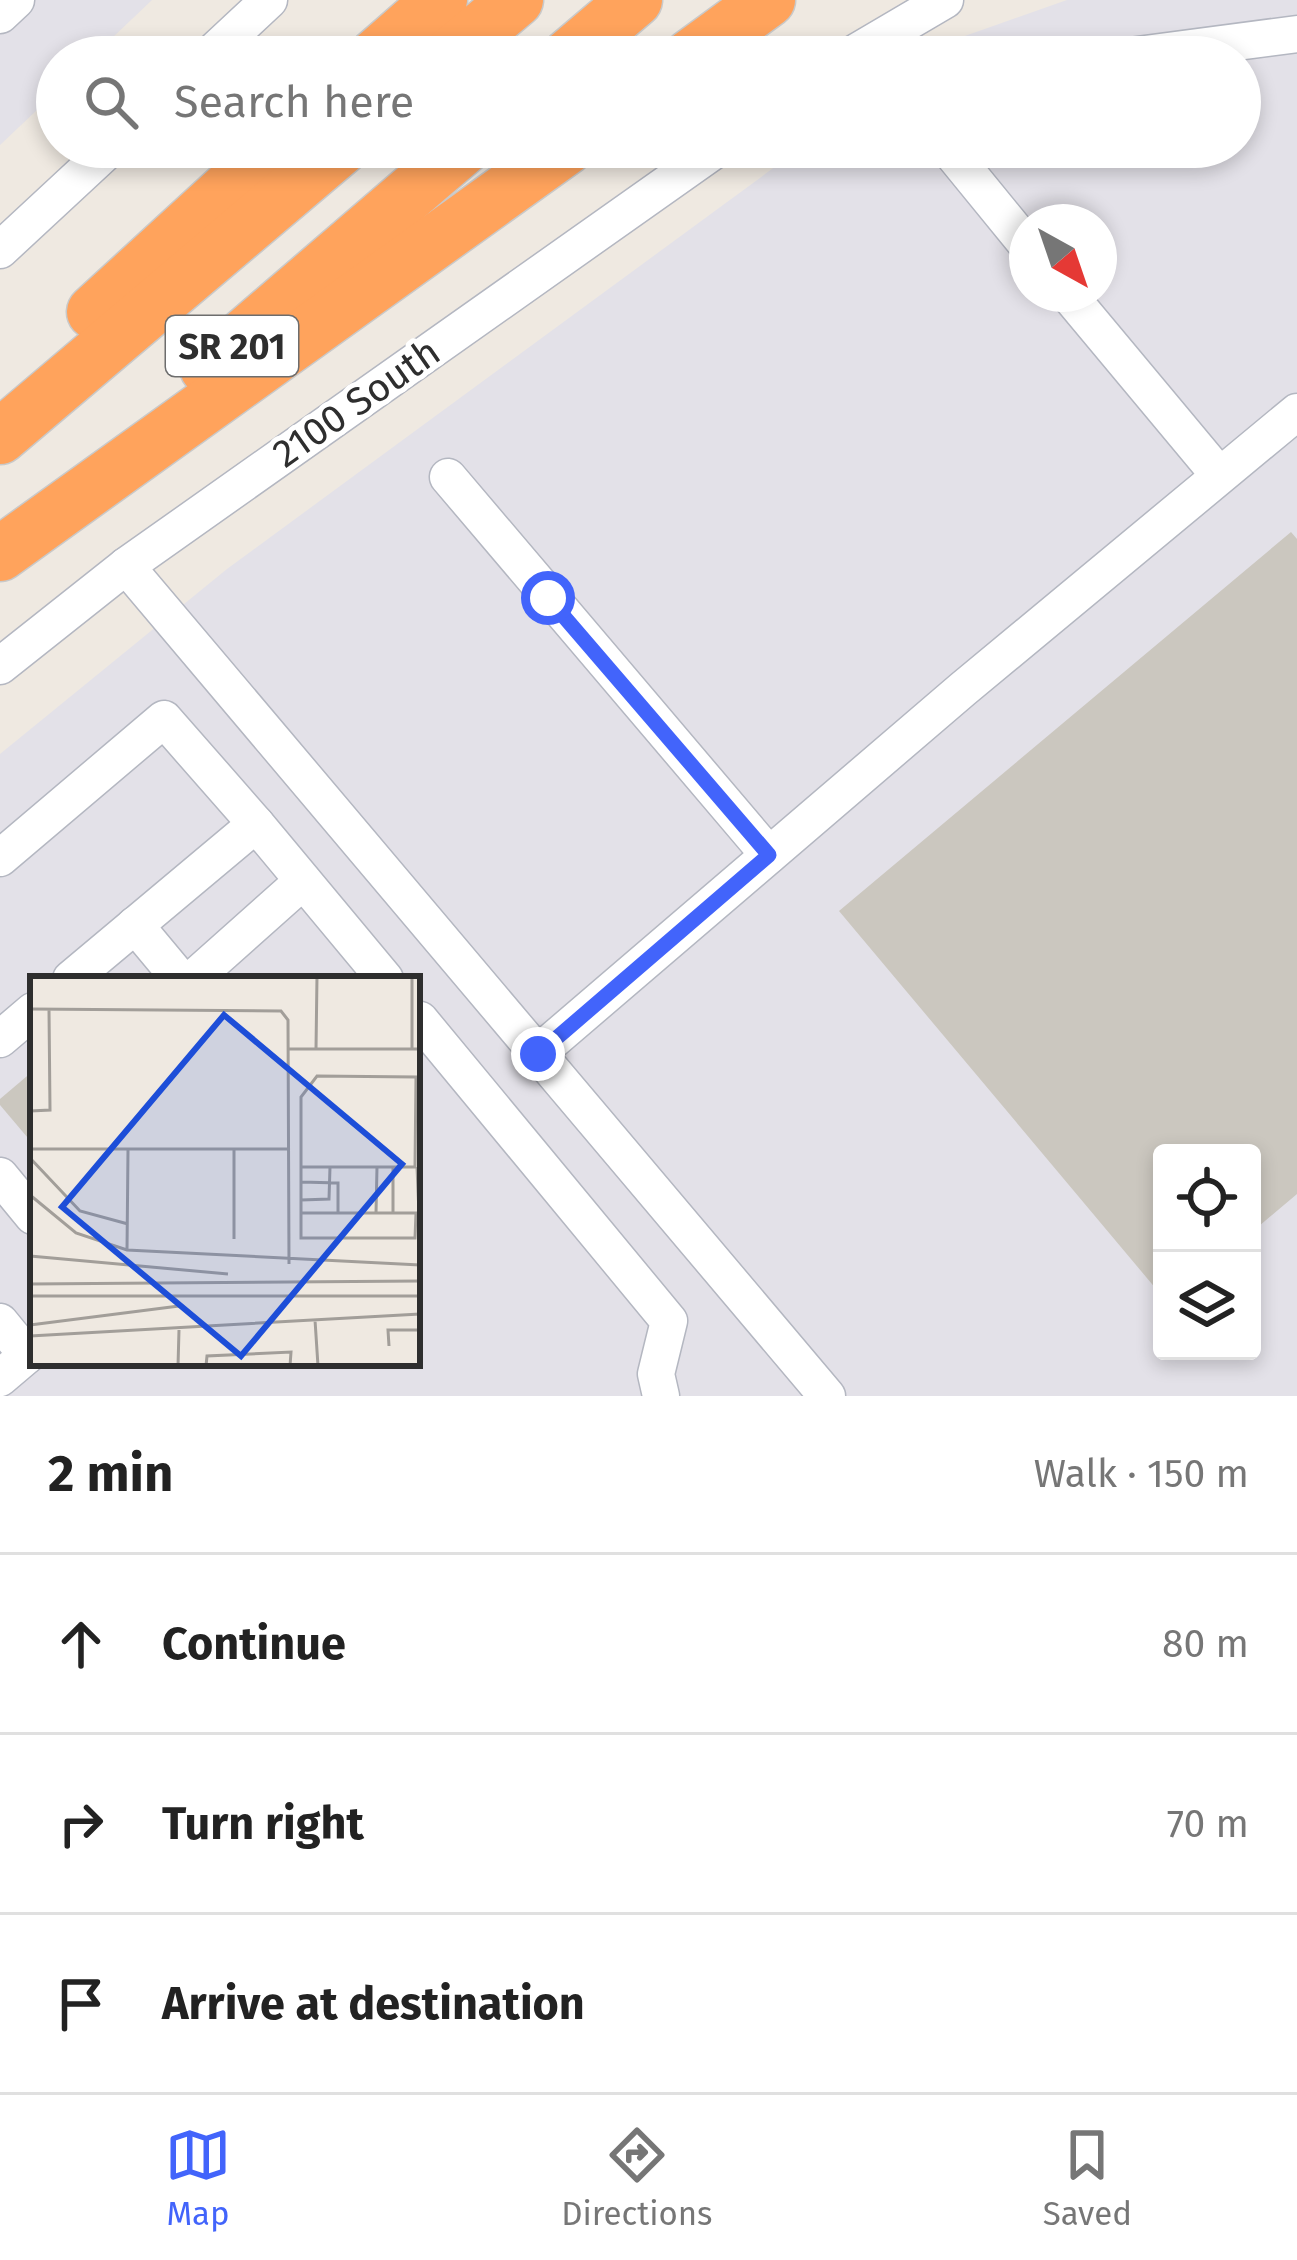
<!DOCTYPE html>
<meta charset="utf-8">
<style>
body{margin:0;font-family:"Fira Sans",sans-serif;background:#f6f6f6;color:#222}
.controls{position:absolute;right:36px;bottom:36px;display:grid;overflow:hidden;border-radius:12px;box-shadow:0 6px 18px #0003}
.controls button{width:108px;height:108px;display:grid;place-items:center;padding:0;border:0;border-bottom:3px solid #e0e0e0;background:#fff;color:#222;font:60px sans-serif}
.compass{position:absolute;left:1009px;top:204px;width:108px;height:108px;border-radius:50%;background:#fff;box-shadow:0 6px 18px #0003;rotate:140deg}
.stop{position:absolute;width:36px;height:36px;margin:-27px;border:9px solid #4264fb;border-radius:50%;background:#fff}
.stop.end{background:#4264fb;border-color:#fff;box-shadow:0 3px 12px #0008}
.list{margin:0;padding:0;list-style:none}
h2{display:flex;justify-content:space-between;align-items:center;height:156px;margin:0;padding:0 48px;font-size:51px}
h2 small{font-size:39px;font-weight:400;color:#767676}
.list li{display:grid;grid-template-columns:78px 1fr auto;gap:36px;align-items:center;box-sizing:border-box;height:180px;padding:0 48px;border-top:3px solid #e0e0e0}
.list b{display:block;font-size:45px;white-space:nowrap}
.list em{font-size:39px;font-style:normal;color:#767676}
.icon{flex:none;width:66px;height:66px;fill:none;stroke:currentColor;stroke-width:2;stroke-linecap:round;stroke-linejoin:round}
.map{position:relative;flex:none;width:1297px;height:1396px;overflow:hidden}
.search{position:absolute;background:#fff;box-shadow:0 6px 18px #0003;left:36px;right:36px;top:36px;height:132px;display:flex;align-items:center;gap:30px;box-sizing:border-box;padding:0 42px;border-radius:66px;color:#767676;font-size:45px}
.sheet{height:696px;background:#fff}
nav{display:flex;justify-content:space-around;align-items:center;box-sizing:border-box;height:168px;border-top:3px solid #e0e0e0;background:#fff;font-size:33px;color:#767676}
nav a{display:grid;justify-items:center;gap:6px}
nav .on{color:#4264fb}
.map>svg:first-child{display:block}
.industrial{fill:#e3e1e8;fill-rule:evenodd}
.building{fill:#cbc7bf}
.lines{fill:none;stroke-linecap:round;stroke-linejoin:round}
.minor-casing{stroke:#b4b7c1;stroke-width:39}
.highway-casing{stroke:#c9c9c9;stroke-width:57}
.minor{stroke:#fff;stroke-width:36}
.highway{stroke:#ffa35c;stroke-width:54}
.route{stroke:#4264fb;stroke-width:15}
.labels{text-anchor:middle;stroke-width:10;stroke-linejoin:round;paint-order:stroke}
.shield{fill:#fff;stroke:#6d6d6d;stroke-width:3}
.shield-label{font-size:36px;font-weight:bold;fill:#2e2e2e}
.street-label{font-size:39px;fill:#2e2e2e;stroke:#fff}
.inset-road{fill:none;stroke:#a29e99;stroke-width:3}
.view{fill:#1d4ed8;fill-opacity:0.15;stroke:#1d4ed8;stroke-width:6}
.inset-edge{fill:none;stroke:#2e2e2e;stroke-width:6}
</style>
<div class="map">
<svg width="1297" height="1396" viewBox="0 0 1297 1396">
<rect width="100%" height="100%" fill="#efe9e1"/>
<!-- industrial -->
<g class="industrial">
<polygon points="0,0 152,0 92,57 57,57 57,91 0,145"/>
<path d="M1067,0h230v1396h-1297v-642l227,-185 575,-422h438v-90h-316l18,-13zM1027,222h72v72h-72zM33,979h384v384h-384zM1162,1153h90v198h-90z"/>
</g>
<!-- building -->
<g class="building">
<polygon points="1291,532 1297,539 1297,1194 1252,1232 1252,1153 1162,1153 1162,1296 839,911"/>
<polygon points="33,1071 33,1144 0,1105 0,1099"/>
</g>
<g class="lines">
<!-- minor casing -->
<g class="minor-casing">
<g id="minor">
<polyline points="0,15 16,0"/>
<polyline points="208,57 269,0"/>
<polyline points="848,57 945,0"/>
<polyline points="1122,57 1297,34"/>
<polyline points="947,147 1027,245"/>
<polyline points="0,250 111,147"/>
<polyline points="1068,294 1219,475"/>
<polyline points="448,477 769,855"/>
<polyline points="126,566 827,1396"/>
<polyline points="0,666 126,566 719,147"/>
<polyline points="0,858 164,719 256,824"/>
<polyline points="135,925 180,979"/>
<polyline points="71,979 256,824 385,979"/>
<polyline points="193,979 303,881"/>
<polyline points="417,1023 420,1020 669,1321 656,1374 661,1396"/>
<polyline points="0,1039 33,1011"/>
<polyline points="537,1054 963,689 1297,412"/>
<polyline points="0,1176 33,1216"/>
<polyline points="0,1322 27,1355"/>
<polyline points="0,1378 33,1350"/>
</g>
</g>
<!-- highway casing -->
<g class="highway-casing">
<g id="highway">
<polyline points="375,57 440,0"/>
<polyline points="448,57 516,0"/>
<polyline points="568,57 635,0"/>
<polyline points="690,57 768,0"/>
<polyline points="94,312 274,147"/>
<polyline points="207,368 464,147"/>
<polyline points="0,437 342,147"/>
<polyline points="0,554 567,147"/>
</g>
</g>
<!-- minor -->
<use href="#minor" class="minor"/>
<!-- highway -->
<use href="#highway" class="highway"/>
</g>
<g class="lines">
<!-- route -->
<polyline class="route" points="538,1054 769,855 548,598"/>
</g>
<g class="labels">
<!-- shield labels -->
<rect class="shield" x="166" y="316" width="132" height="60" rx="9"/>
<g class="shield-label">
<text x="232" y="359">SR 201</text>
</g>
<!-- street labels -->
<g class="street-label">
<text transform="translate(356 402) rotate(-35)" y="14">2100 South</text>
</g>
</g>
<!-- overview -->
<g transform="translate(30 976)">
<rect width="390" height="390" fill="#efe9e1"/>
<path class="inset-road" d="M382,0v73M0,33l251,2 7,9 1,244M258,73h132M286,73l1,-73M287,100l99,1 -1,90h-114v-70zM0,135l20,-1 -1,-100M0,173h259M204,174v89M0,182l50,53 48,13M387,191l2,47M271,206l37,1v30M0,219l46,38 51,17 293,15M271,224l28,-1 1,-32M271,237v25h114l1,-25h-115v-46M346,237l1,-46M363,237v-46M97,274l1,-100M0,280l198,18M0,308l390,-3M0,320h390M285,344l3,46M0,349l149,-19M0,360l390,-22M359,370l-1,-16h32M148,390l1,-36M176,390l1,-10 84,-4 -1,14"/>
<path class="view" d="M194,39l178,149 -161,192 -179,-149z"/>
<rect width="390" height="390" class="inset-edge"/>
</g>
</svg>
<div class="controls">
<button><svg class="icon" aria-label="locate" viewBox="0 0 24 24"><circle cx="12" cy="12" r="6"/><path d="M12 2v4M12 18v4M2 12h4M18 12h4"/></svg></button>
<button><svg class="icon" aria-label="layers" viewBox="0 0 24 24"><path d="M12 4l9 5-9 5-9-5zM3 14l9 5 9-5"/></svg></button>
</div>
<svg class="compass" viewBox="-18 -18 36 36"><path d="M0-13l5 13h-10z" fill="#e53935"/><path d="M0 13l5-13h-10z" fill="#767676"/></svg>
<div class="stop" style="left:548px;top:598px"></div>
<div class="stop end" style="left:538px;top:1054px"></div>
<div class="search"><svg class="icon" aria-label="search" viewBox="0 0 24 24"><circle cx="10" cy="10" r="6"/><path d="M15 15l6 6"/></svg>Search here</div>
</div>
<section class="sheet">
<h2>2 min<small>Walk · 150 m</small></h2>
<ul class="list">
<li><svg class="icon" aria-label="ahead" viewBox="0 0 24 24"><path d="M12 20V5M6 11l6-6 6 6"/></svg><div><b>Continue</b></div><em>80 m</em></li>
<li><svg class="icon" aria-label="right" viewBox="0 0 24 24"><path d="M7 20v-9h11M14 6l5 5-5 5"/></svg><div><b>Turn right</b></div><em>70 m</em></li>
<li><svg class="icon" aria-label="arrive" viewBox="0 0 24 24"><path d="M6 21V4h12l-3 4 3 4H6"/></svg><div><b>Arrive at destination</b></div></li>
</ul>
</section>
<nav>
<a class="on"><svg class="icon" aria-label="map" viewBox="0 0 24 24"><path d="M3 6l6-2 6 2 6-2v14l-6 2-6-2-6 2zM9 4v14M15 6v14"/></svg>Map</a>
<a><svg class="icon" aria-label="directions" viewBox="0 0 24 24"><path d="M12 3l9 9-9 9-9-9zM9 14v-3h6M13 9l2 2-2 2"/></svg>Directions</a>
<a><svg class="icon" aria-label="saved" viewBox="0 0 24 24"><path d="M7 4h10v16l-5-4-5 4z"/></svg>Saved</a>
</nav>
